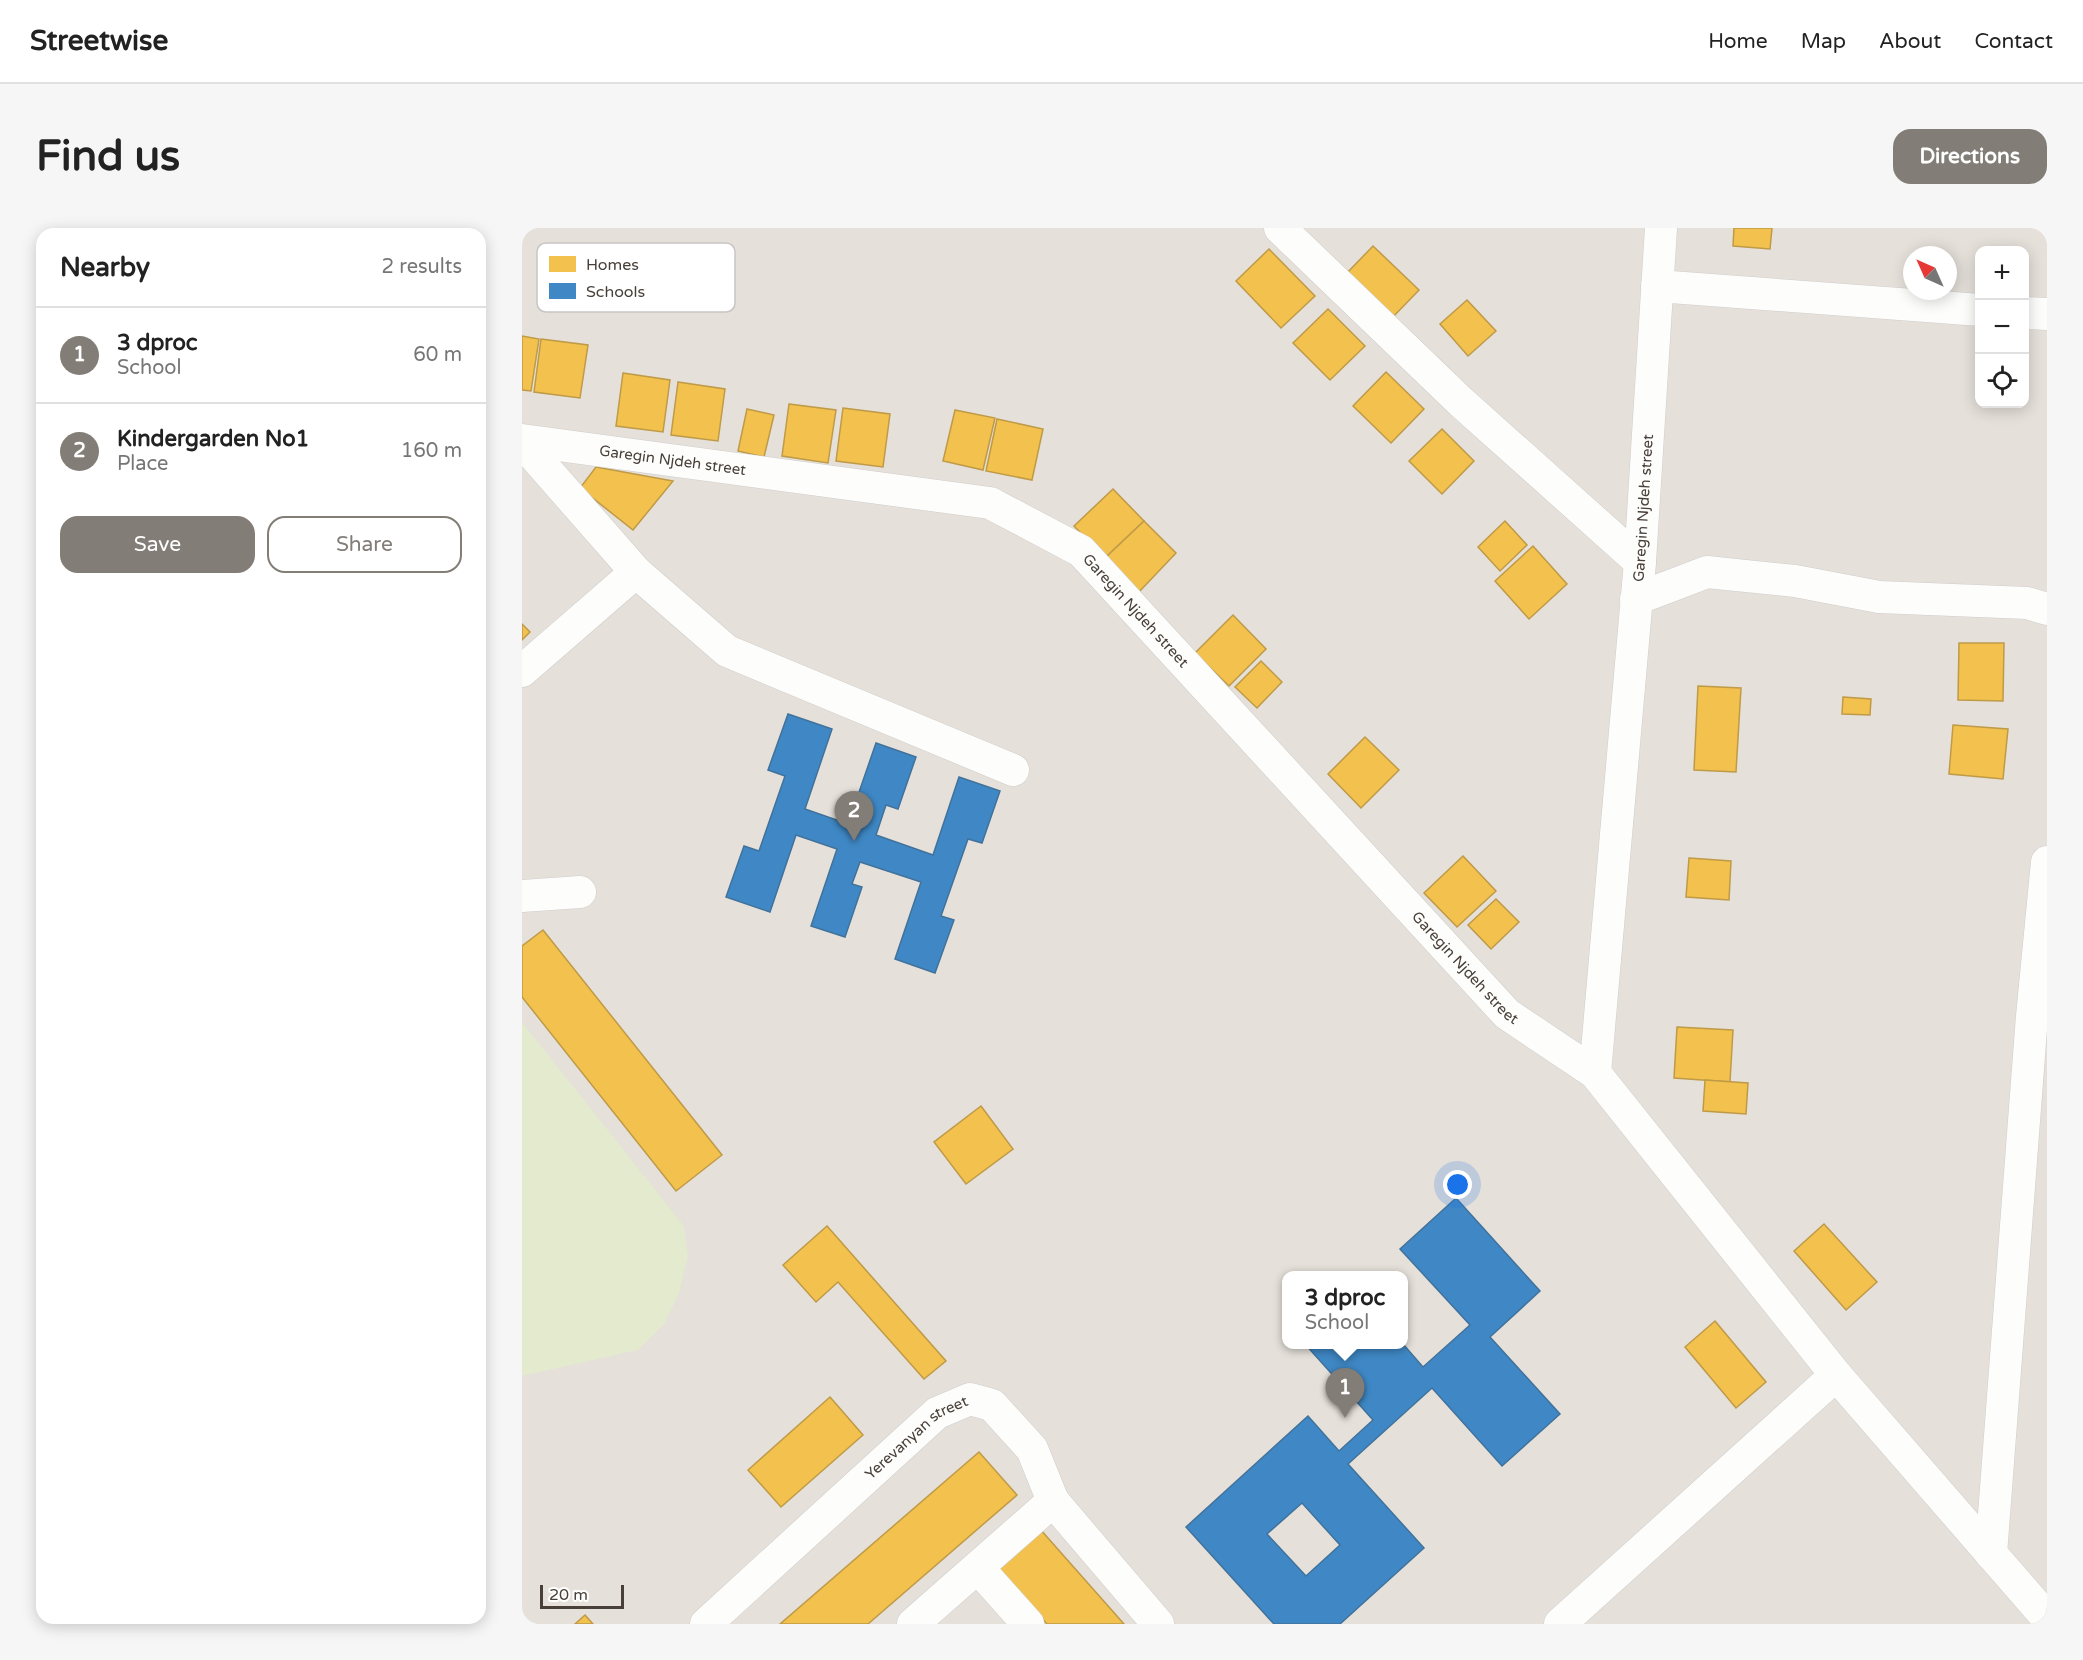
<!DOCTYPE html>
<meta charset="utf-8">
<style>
body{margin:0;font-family:"Varela Round",sans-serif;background:#f6f6f6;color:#222}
.controls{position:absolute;right:18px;top:18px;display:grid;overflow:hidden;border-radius:12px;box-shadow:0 3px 15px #0003}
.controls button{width:54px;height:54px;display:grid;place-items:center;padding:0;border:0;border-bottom:2px solid #e0e0e0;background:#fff;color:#222;font:30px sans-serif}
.compass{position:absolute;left:1381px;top:18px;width:54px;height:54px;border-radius:50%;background:#fff;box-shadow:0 3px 15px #0003;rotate:315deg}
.scale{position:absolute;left:18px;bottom:15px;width:84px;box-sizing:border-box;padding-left:6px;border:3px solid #473f38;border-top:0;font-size:16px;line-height:21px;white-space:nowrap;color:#473f38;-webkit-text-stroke:4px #fff;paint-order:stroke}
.you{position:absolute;left:936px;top:957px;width:21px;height:21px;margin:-15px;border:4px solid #fff;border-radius:50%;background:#1a73e8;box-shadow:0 0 0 9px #1a73e833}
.badge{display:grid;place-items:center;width:39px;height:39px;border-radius:50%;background:#837d77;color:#fff;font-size:20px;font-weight:700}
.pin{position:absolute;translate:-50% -50px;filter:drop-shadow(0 2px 3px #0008)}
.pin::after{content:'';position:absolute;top:32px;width:21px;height:18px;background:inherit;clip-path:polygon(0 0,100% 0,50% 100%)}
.popup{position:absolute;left:760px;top:1043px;width:126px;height:78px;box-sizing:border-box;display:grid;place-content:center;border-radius:12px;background:#fff;filter:drop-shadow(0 2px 4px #0005);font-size:20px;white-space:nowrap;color:#767676}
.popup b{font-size:22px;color:#222}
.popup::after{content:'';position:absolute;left:50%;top:100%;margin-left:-12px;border:12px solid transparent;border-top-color:#fff}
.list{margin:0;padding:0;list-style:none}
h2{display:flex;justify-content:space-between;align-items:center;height:78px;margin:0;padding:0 24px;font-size:26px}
h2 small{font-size:20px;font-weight:400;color:#767676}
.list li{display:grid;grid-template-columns:39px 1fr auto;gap:18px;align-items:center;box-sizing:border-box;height:96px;padding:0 24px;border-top:2px solid #e0e0e0}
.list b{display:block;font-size:22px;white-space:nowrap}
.list p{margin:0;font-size:20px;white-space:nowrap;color:#767676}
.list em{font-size:20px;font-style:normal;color:#767676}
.actions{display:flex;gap:12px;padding:18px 24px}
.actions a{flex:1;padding:14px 0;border:2px solid #837d77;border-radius:18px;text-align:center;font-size:21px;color:#837d77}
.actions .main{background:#837d77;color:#fff}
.icon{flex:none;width:33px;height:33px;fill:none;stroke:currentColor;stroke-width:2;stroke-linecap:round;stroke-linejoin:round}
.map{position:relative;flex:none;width:1525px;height:1396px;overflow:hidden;border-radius:18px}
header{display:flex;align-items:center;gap:36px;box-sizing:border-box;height:84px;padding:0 30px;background:#fff;border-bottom:2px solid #e0e0e0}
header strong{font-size:28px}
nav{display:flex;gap:33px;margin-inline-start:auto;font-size:21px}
.intro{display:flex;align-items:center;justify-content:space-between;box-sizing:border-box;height:144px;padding:0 36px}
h1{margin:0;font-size:42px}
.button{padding:15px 27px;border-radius:18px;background:#837d77;color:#fff;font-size:21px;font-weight:700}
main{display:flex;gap:36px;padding:0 36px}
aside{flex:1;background:#fff;border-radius:18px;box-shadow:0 3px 15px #0003}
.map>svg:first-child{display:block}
.residential{fill:#e5e0da;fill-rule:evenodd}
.green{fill:#e3eace}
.homes{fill:#f2c14e;stroke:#bf9a47;stroke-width:1.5}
.schools{fill:#3f88c5;stroke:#41729b;stroke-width:1.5;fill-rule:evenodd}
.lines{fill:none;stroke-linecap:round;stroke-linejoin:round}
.minor-casing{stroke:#d0cdca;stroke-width:33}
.minor{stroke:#fdfdfc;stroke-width:32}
.labels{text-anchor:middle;stroke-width:6;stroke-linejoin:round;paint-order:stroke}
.street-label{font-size:15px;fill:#473f38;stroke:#fff}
.key{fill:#fff;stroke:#c8c5c3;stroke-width:1.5}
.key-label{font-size:16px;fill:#473f38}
</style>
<header>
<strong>Streetwise</strong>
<nav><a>Home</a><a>Map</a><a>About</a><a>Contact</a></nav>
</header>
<div class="intro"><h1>Find us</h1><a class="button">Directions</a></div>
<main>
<aside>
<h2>Nearby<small>2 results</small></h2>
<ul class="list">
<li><span class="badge">1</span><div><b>3 dproc</b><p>School</p></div><em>60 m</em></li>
<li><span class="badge">2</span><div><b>Kindergarden No1</b><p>Place</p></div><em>160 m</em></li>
</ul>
<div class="actions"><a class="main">Save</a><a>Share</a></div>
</aside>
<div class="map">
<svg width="1525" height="1396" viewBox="0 0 1525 1396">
<rect width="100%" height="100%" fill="#f2efec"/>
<!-- residential -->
<path class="residential" d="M0,0h1525v1396h-1525zM1458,22h44v154h-44zM1390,27h36v36h-36zM764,1048h118v68h-118z"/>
<!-- green -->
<polygon class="green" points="0,794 162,998 166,1028 157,1065 143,1095 116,1122 0,1148"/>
<!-- homes -->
<g class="homes">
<polygon points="1212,0 1250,0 1248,21 1211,18"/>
<polygon points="851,18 897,62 870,90 824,46"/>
<polygon points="747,21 793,68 759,100 714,53"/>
<polygon points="945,72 974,103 946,128 918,96"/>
<polygon points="806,81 843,118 808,152 771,115"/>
<polygon points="0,108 17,111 9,163 0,162"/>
<polygon points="19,111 66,117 58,170 12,164"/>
<polygon points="864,144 902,181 869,215 831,178"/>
<polygon points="101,145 148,152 141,204 94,198"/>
<polygon points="156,154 203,161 196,213 149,207"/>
<polygon points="267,176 314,182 306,235 260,228"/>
<polygon points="321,180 368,186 361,239 314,233"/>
<polygon points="225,181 252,187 242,229 216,223"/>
<polygon points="433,182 473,190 461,242 421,233"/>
<polygon points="475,191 521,201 510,252 464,243"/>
<polygon points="920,201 952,233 920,266 887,233"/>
<polygon points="74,239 151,253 111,302 58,260"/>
<polygon points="591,261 622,293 583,330 552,298"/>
<polygon points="622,293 654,325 617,364 583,330"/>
<polygon points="983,293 1005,317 978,343 956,319"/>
<polygon points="1011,318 1045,356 1007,391 973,353"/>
<polygon points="711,387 744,421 707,458 673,425"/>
<polygon points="0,396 8,404 0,412"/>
<polygon points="1437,415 1482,415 1481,473 1436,472"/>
<polygon points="739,433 760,454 735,480 713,459"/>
<polygon points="1176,458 1219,460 1214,544 1172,542"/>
<polygon points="1321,469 1349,471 1348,487 1320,486"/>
<polygon points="1431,497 1486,501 1481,551 1427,546"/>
<polygon points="843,509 877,542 839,580 806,546"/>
<polygon points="941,628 974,663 935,699 902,665"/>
<polygon points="1167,630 1209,633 1207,672 1164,669"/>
<polygon points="974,671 997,694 969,721 946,697"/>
<polygon points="21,702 200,927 154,963 0,769 0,718"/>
<polygon points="1155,799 1211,802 1208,854 1152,850"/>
<polygon points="1183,852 1226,855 1224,886 1181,883"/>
<polygon points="459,878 491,921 444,956 412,914"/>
<polygon points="1302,996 1355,1054 1324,1082 1272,1023"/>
<polygon points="305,998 424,1133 402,1151 316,1054 294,1074 261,1037"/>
<polygon points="1193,1093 1244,1154 1214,1180 1163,1119"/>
<polygon points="308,1169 341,1207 259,1279 226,1242"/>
<polygon points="457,1224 495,1267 346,1396 258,1396"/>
<polygon points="518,1301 602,1396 525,1396 475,1339"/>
<polygon points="63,1387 71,1396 53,1396"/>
</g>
<!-- schools -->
<g class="schools">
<polygon points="266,486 310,501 283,581 326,596 354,515 394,529 376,581 364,577 354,607 411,627 437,549 478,563 460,615 446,611 419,688 432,692 413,745 373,731 399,654 338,634 330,656 340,659 323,709 289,698 315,621 274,607 248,684 204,669 222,618 237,623 263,548 246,542"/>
<path d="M934,970l84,93 -50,46 70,77 -58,52 -70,-78 -84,76 76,84 -84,76h-66l-88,-97 122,-111 31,35 34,-31 -68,-76h98l20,23 47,-42 -70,-76zM780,1275l38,42 -34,31 -39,-42z"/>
</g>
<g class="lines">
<!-- minor casing -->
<g class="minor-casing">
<g id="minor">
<polyline points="758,0 939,174 1118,334"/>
<polyline points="1135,58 1458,82"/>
<polyline points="1502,85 1525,86"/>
<path id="s1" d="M0,212l468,63 91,48 426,463 88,59 241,302 211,243"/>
<polyline points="0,214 114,344 205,423 491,542"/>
<polyline points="1114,371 1185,344 1273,353 1357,369 1505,375 1525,381"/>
<polyline points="0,443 114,344"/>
<polyline points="0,668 58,664"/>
<path id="s2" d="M1073,845l45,-511 21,-334"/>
<polyline points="531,1273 636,1396"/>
<polyline points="1469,1326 1510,788 1525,634"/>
<polyline points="456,1340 506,1396"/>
<path id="s3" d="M184,1396l231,-211 33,-14 22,6 40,44 21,52 -140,123"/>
<polyline points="1038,1396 1314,1147"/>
</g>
</g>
<!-- minor -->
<use href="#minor" class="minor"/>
</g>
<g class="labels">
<!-- street labels -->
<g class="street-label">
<text dy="5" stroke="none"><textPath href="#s1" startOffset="152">Garegin Njdeh street</textPath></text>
<text dy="5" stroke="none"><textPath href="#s2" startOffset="567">Garegin Njdeh street</textPath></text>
<text dy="5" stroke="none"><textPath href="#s1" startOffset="656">Garegin Njdeh street</textPath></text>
<text dy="5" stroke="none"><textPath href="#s1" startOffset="1142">Garegin Njdeh street</textPath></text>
<text dy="5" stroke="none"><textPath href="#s3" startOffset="282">Yerevanyan street</textPath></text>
</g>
</g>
<!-- legend -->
<rect x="15" y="15" width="198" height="69" rx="9" class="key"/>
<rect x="27" y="28" width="27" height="16" fill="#f2c14e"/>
<rect x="27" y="55" width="27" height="16" fill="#3f88c5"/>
<g class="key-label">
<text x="64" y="42">Homes</text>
<text x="64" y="69">Schools</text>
</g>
</svg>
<div class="controls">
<button>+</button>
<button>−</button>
<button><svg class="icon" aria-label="locate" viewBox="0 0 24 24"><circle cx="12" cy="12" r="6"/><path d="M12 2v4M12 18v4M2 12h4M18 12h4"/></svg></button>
</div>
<svg class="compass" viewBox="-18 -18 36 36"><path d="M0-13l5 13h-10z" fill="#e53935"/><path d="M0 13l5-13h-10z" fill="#767676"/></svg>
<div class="scale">20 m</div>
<div class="you"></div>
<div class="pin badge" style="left:823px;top:1190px">1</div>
<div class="popup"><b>3 dproc</b>School</div>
<div class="pin badge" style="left:332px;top:613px">2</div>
</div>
</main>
